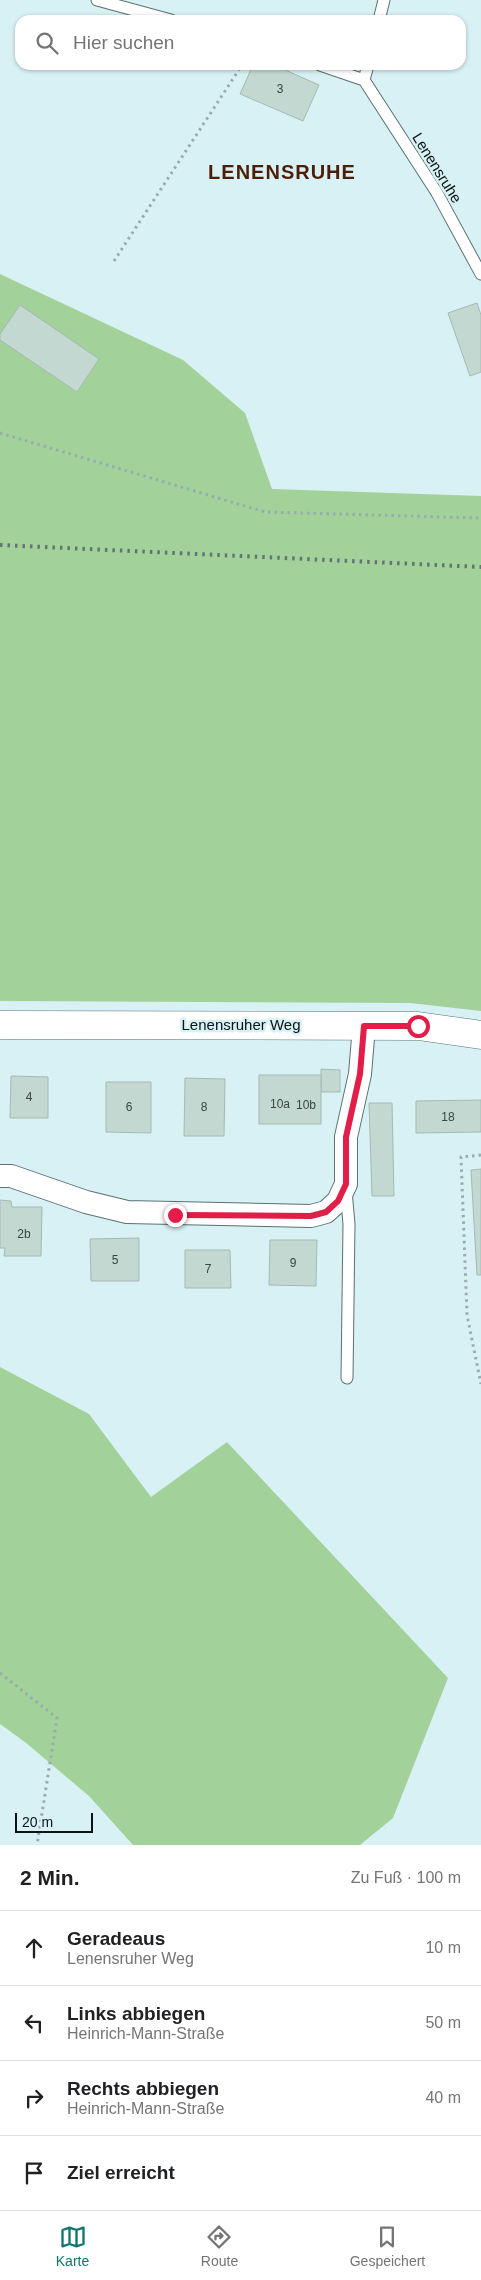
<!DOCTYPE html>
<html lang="de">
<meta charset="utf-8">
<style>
body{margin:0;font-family:Helvetica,sans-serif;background:#f6f6f6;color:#202124}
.scale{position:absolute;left:15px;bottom:12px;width:78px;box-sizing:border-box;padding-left:5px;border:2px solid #0b1314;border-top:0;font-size:14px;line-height:18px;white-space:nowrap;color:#0b1314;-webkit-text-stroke:4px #d8f1f4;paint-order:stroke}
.stop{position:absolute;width:15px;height:15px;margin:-11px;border:4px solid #e11d48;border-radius:50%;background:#fff}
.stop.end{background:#e11d48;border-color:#fff;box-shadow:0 1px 5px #0008}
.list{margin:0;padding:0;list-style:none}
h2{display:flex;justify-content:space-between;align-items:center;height:65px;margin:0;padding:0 20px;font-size:21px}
h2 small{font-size:16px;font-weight:400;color:#757577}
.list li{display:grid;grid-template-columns:32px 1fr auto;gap:15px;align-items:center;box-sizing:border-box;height:75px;padding:0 20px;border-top:1px solid #e0e0e0}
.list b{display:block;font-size:19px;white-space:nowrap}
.list p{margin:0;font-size:16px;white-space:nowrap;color:#757577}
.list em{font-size:16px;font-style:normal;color:#757577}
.icon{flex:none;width:28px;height:28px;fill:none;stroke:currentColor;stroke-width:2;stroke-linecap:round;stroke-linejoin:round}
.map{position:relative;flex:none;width:481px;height:1845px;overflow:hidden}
.search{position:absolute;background:#fff;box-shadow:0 1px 4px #0004;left:15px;right:15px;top:15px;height:55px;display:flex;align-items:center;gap:12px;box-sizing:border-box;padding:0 18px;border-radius:15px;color:#757577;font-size:19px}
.sheet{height:365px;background:#fff}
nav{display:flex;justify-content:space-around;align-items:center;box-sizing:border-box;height:70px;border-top:1px solid #e0e0e0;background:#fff;font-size:14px;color:#757577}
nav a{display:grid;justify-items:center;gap:2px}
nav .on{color:#0f766e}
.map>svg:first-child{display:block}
.green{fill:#a2d19a}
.building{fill:#c2d8d1;stroke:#a4bab2}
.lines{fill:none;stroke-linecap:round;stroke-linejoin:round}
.lane-casing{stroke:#5a7072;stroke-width:13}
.street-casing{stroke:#5a7072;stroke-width:24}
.secondary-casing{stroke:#5a7072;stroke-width:29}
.path{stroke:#98acae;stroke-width:3;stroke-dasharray:2.5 4;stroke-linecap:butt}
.lane{stroke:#fff;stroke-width:11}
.street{stroke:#fff;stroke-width:22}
.secondary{stroke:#fff;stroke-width:28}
.rail{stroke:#647375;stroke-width:4;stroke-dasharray:2.5 5;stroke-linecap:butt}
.route{stroke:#e11d48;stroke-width:6}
.labels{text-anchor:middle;stroke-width:5;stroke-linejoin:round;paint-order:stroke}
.number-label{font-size:12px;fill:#394443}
.street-label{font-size:15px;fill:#0b1314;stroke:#d8f1f4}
.district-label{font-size:20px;font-weight:bold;letter-spacing:1px;fill:#4d1e05;stroke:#d8f1f4}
</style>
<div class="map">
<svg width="481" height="1845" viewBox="0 0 481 1845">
<rect width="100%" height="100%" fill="#d8f1f4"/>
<!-- green -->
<g class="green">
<polygon points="0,274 183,360 245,413 272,489 481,496 481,1011 410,1003 0,1001"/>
<polygon points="0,1367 89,1414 151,1497 227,1442 448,1678 393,1818 360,1845 133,1845 89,1796 25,1742 0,1724"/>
</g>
<!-- building -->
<g class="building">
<polygon points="253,65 274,65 319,85 303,121 240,94"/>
<polygon points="477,303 481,315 481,372 470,376 448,313"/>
<polygon points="20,305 99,359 77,392 0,340 0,334"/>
<polygon points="321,1069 340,1070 340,1092 321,1092"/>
<rect x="259" y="1075" width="62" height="49"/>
<polygon points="11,1076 48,1077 48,1118 10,1118"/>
<polygon points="185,1078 225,1079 224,1136 184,1136"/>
<polygon points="106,1082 151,1082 151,1133 106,1132"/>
<polygon points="481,1100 481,1132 416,1133 416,1101"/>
<polygon points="369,1103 392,1103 394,1196 372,1196"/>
<polygon points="481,1169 481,1275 477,1275 471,1170"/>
<polygon points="0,1200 11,1201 12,1207 42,1207 41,1256 4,1256 5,1248 0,1248"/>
<polygon points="139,1238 139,1281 91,1281 90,1239"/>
<polygon points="270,1240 317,1240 316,1286 269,1285"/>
<polygon points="185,1250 230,1250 231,1288 185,1288"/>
</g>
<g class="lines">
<!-- lane casing -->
<g class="lane-casing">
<g id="lane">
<polyline points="97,0 171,20"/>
<polyline points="379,20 384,0"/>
<polyline points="320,65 364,80 437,193 481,274"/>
<polyline points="364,80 368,65"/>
<polyline points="346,1191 349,1224 347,1378"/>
</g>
</g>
<!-- street casing -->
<g class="street-casing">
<polyline id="street" points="0,1176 11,1176 86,1202 127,1212 311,1216 326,1212 338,1201 346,1184 346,1137 360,1074 364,1026"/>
</g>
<!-- secondary casing -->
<g class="secondary-casing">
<polyline id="secondary" points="0,1025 418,1026 481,1035"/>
</g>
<!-- path -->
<g class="path">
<polyline points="114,261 242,65"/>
<polyline points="0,433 265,512 481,518"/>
<polyline points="481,1155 461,1157 467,1315 481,1384"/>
<polyline points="0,1673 57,1718 37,1845"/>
</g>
<!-- lane -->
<use href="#lane" class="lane"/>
<!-- street -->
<use href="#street" class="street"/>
<!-- secondary -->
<use href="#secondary" class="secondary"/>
<!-- rail -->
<polyline class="rail" points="0,545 481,567"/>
</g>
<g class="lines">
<!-- route -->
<polyline class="route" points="175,1215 311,1216 326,1212 338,1201 346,1184 346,1137 360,1074 364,1026 418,1026"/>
</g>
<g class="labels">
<!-- number labels -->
<g class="number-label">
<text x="280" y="93">3</text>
<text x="29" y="1101">4</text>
<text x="280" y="1108">10a</text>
<text x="306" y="1109">10b</text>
<text x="129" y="1111">6</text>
<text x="204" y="1111">8</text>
<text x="448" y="1121">18</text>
<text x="24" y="1238">2b</text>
<text x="115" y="1264">5</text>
<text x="293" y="1267">9</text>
<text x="208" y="1273">7</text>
</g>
<!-- street labels -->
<g class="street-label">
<text transform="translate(437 168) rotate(58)" y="5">Lenensruhe</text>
<text x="241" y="1030">Lenensruher Weg</text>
</g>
<!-- district labels -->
<g class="district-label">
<text x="282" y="179">LENENSRUHE</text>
</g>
</g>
</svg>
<div class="scale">20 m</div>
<div class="stop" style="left:418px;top:1026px"></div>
<div class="stop end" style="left:175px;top:1215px"></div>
<div class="search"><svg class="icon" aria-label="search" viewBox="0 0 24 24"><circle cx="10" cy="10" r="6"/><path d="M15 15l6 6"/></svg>Hier suchen</div>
</div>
<section class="sheet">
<h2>2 Min.<small>Zu Fuß · 100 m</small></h2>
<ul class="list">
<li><svg class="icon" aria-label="ahead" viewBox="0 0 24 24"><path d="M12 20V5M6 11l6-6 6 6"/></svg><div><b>Geradeaus</b><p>Lenensruher Weg</p></div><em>10 m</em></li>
<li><svg class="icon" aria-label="left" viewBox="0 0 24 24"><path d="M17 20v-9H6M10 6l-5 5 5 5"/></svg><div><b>Links abbiegen</b><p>Heinrich-Mann-Straße</p></div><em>50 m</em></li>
<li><svg class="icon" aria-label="right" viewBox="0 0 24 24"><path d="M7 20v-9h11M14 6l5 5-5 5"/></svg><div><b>Rechts abbiegen</b><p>Heinrich-Mann-Straße</p></div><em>40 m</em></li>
<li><svg class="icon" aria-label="arrive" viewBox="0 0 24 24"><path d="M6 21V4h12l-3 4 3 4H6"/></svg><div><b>Ziel erreicht</b></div></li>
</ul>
</section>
<nav>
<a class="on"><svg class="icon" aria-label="map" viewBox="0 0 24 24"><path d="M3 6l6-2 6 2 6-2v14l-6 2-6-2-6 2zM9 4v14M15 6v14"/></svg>Karte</a>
<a><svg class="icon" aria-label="directions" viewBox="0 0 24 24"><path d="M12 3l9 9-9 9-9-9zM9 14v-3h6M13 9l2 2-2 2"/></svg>Route</a>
<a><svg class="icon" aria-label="saved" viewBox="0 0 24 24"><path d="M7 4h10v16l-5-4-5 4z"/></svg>Gespeichert</a>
</nav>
